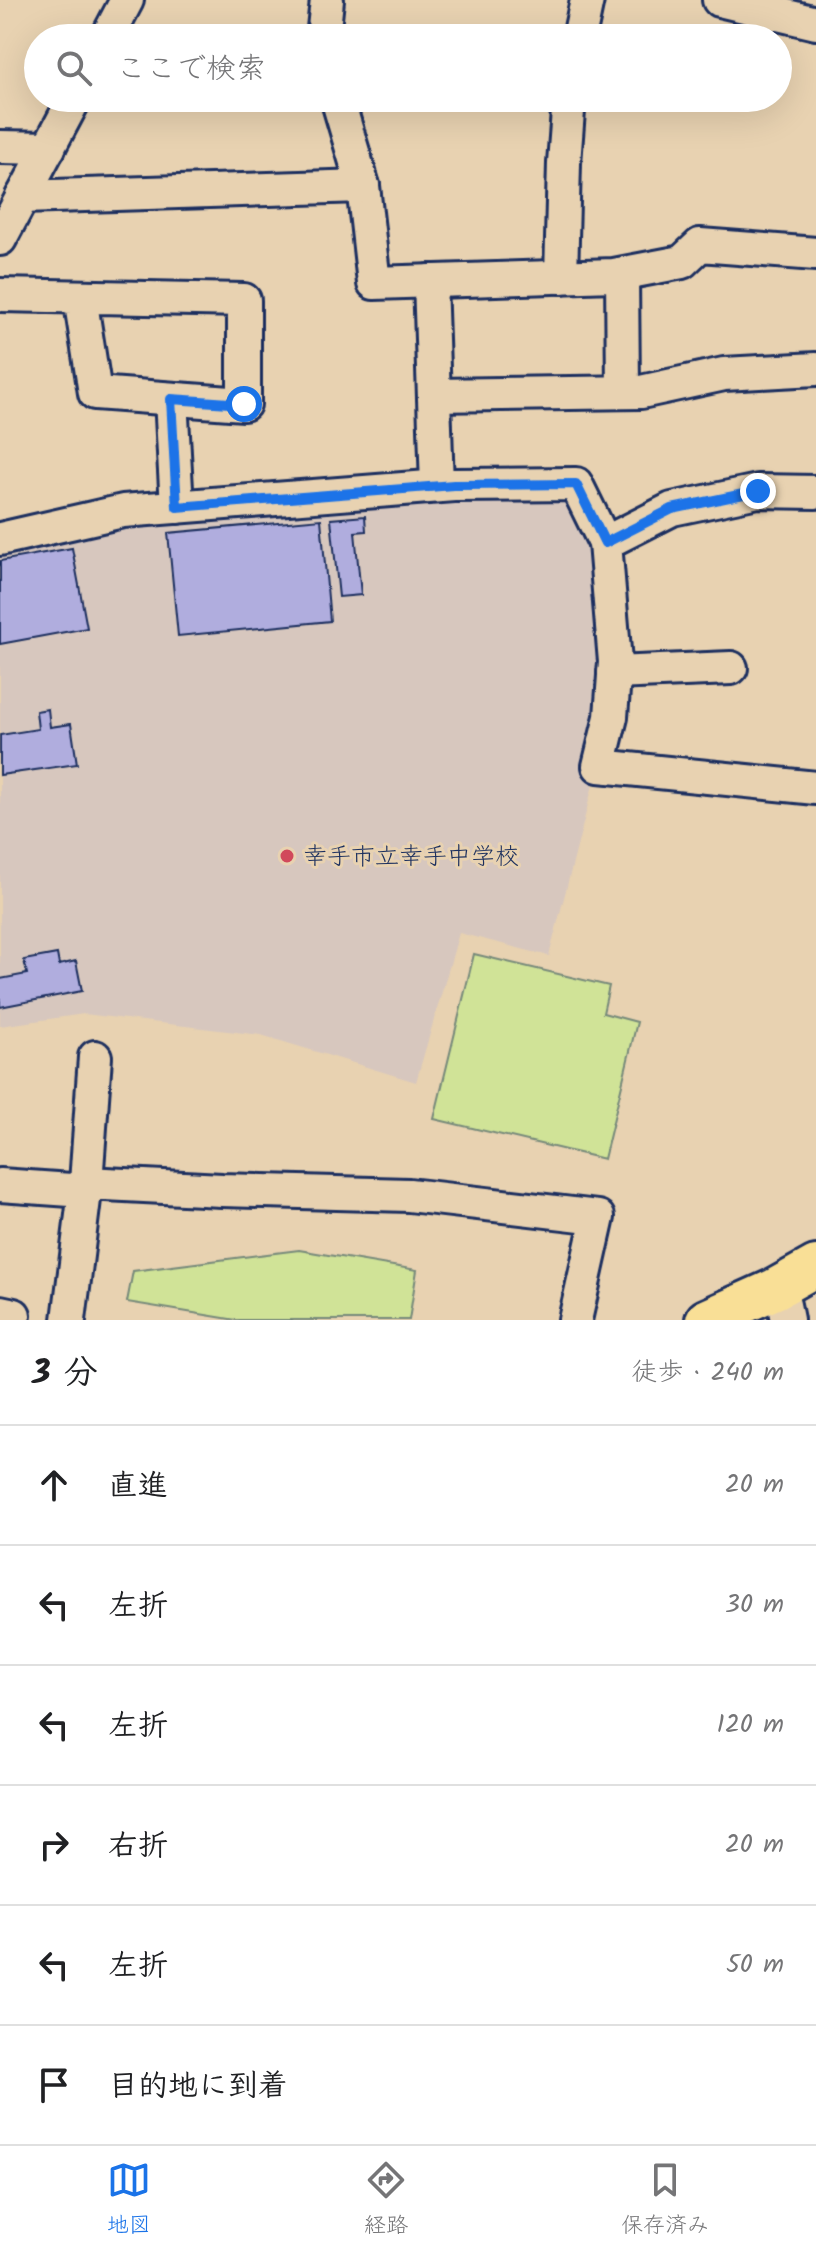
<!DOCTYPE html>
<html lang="ja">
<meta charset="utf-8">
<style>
body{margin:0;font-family:Kalam,"Klee One",sans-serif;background:#f6f6f6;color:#202124}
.stop{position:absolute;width:24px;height:24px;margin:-18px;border:6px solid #1a73e8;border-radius:50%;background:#fff}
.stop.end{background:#1a73e8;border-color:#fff;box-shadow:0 2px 8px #0008}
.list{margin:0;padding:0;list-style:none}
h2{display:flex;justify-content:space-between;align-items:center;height:104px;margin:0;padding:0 32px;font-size:34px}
h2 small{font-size:26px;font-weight:400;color:#757577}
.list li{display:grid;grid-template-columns:52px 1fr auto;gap:24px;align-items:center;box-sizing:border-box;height:120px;padding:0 32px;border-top:2px solid #e0e0e0}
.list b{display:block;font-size:30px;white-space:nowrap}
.list em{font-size:26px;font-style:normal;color:#757577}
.icon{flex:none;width:44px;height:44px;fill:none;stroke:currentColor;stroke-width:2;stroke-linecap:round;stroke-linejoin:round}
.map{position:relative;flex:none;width:816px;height:1320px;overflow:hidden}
.search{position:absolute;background:#fff;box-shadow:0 8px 32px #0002;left:24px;right:24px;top:24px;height:88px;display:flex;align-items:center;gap:20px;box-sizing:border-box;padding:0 28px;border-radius:44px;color:#757577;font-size:30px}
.sheet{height:824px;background:#fff}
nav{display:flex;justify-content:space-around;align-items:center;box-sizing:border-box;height:112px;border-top:2px solid #e0e0e0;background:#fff;font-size:22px;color:#757577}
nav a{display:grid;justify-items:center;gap:4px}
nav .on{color:#1a73e8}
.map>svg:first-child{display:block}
.built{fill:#d7c7be}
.green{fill:#d0e397;stroke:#76897a;stroke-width:2}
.building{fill:#b0adde;stroke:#1b2f5e;stroke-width:2}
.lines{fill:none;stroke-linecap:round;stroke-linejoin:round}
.minor-casing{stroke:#1b2f5e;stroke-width:38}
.major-casing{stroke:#1b2f5e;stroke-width:46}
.minor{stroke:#e8d2b1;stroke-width:32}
.major{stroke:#f9df96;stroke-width:40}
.route{stroke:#1a73e8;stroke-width:10}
.poi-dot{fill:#d1495b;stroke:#e8d2b1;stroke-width:3}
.labels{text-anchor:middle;stroke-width:6;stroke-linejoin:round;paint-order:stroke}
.poi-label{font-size:24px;fill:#1b2f5e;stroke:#e8d2b1;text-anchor:start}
</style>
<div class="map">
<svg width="816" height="1320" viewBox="0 0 816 1320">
<rect width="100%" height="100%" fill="#e8d2b1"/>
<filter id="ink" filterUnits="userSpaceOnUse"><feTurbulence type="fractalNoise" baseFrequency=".0125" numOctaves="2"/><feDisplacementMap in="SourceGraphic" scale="16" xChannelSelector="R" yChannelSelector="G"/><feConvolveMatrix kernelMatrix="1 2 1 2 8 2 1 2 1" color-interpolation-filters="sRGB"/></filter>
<g filter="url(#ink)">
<!-- built -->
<polygon class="built" points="493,494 568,498 592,543 602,705 594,781 549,956 459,933 416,1082 261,1035 84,1014 0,1026 0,551 99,529"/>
<!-- green -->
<g class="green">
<polygon points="474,954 609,986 603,1013 637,1022 604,1159 434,1119"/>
<polygon points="299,1250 417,1270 409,1320 236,1320 127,1302 133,1271"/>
</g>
<!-- building -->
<g class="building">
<polygon points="365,516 366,531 355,532 361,595 339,597 331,519"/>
<polygon points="321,519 330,621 178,636 168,533"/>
<polygon points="72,548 87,628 0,644 0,561"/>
<polygon points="48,709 50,727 71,724 77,764 0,775 0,735 38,729 36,711"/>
<polygon points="57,954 59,965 76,961 82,991 0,1007 0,979 27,974 24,960"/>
</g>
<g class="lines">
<!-- minor casing -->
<g class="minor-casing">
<g id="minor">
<polyline points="719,0 816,23"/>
<polyline points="107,38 127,0"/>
<polyline points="323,38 327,0"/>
<polyline points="579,38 587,0"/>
<polyline points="337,98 363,186 374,283 614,275 682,262 700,245 816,254"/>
<polyline points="0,147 49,148"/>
<polyline points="22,197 363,186"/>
<polyline points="0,239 75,98"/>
<polyline points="622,274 623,392"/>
<polyline points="561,277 564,163 569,98"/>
<polyline points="430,281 437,486"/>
<polyline points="0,295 244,300 244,404 95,393 80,297"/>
<polyline points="434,395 641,392 724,374 816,369"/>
<polyline points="171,399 177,507"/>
<polyline points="816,492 758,491 672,509 605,543 615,662 611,717 599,766 816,788"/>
<polyline points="0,539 123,511 454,485 576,484 605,543"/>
<polyline points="614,673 731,668"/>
<polyline points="86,1183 95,1057"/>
<polyline points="0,1185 85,1191"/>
<polyline points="775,1289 784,1305 787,1320"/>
<polyline points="0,1312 14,1315 12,1320"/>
<polyline points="69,1320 86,1183 222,1190 409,1195 598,1217 575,1320"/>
</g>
</g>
<!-- major casing -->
<g class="major-casing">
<polyline id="major" points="706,1320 775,1289 816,1266"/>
</g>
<!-- minor -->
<use href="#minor" class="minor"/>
<!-- major -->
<use href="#major" class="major"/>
</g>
</g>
<g class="lines" filter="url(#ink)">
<!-- route -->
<polyline class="route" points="244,404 171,399 177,507 454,485 576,484 605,543 672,509 758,491"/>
</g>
<!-- markers -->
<circle class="poi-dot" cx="287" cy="856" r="8"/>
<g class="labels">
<!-- poi labels -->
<g class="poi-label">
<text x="303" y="864">幸手市立幸手中学校</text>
</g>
</g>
</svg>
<div class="stop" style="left:244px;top:404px"></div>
<div class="stop end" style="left:758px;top:491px"></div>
<div class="search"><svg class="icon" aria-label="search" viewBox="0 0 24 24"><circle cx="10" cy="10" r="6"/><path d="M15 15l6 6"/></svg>ここで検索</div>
</div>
<section class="sheet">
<h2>3 分<small>徒歩 · 240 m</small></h2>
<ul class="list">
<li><svg class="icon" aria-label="ahead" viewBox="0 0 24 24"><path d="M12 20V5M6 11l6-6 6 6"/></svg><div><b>直進</b></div><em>20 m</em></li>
<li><svg class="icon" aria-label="left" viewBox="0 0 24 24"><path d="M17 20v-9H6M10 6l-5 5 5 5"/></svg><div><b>左折</b></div><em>30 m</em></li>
<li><svg class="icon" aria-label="left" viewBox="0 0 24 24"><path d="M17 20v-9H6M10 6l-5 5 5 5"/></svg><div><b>左折</b></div><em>120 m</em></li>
<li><svg class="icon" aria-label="right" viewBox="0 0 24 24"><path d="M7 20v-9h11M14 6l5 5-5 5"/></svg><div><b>右折</b></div><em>20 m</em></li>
<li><svg class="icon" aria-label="left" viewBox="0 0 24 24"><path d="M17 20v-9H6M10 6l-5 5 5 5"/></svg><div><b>左折</b></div><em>50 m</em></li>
<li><svg class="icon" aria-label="arrive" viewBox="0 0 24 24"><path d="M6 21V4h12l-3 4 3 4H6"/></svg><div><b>目的地に到着</b></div></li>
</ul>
</section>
<nav>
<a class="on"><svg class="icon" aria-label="map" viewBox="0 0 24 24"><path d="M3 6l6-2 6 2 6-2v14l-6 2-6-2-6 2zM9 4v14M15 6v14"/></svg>地図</a>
<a><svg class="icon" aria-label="directions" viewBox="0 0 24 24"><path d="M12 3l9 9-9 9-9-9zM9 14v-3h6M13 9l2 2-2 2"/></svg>経路</a>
<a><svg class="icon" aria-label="saved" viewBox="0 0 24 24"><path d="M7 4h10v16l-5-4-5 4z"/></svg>保存済み</a>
</nav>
